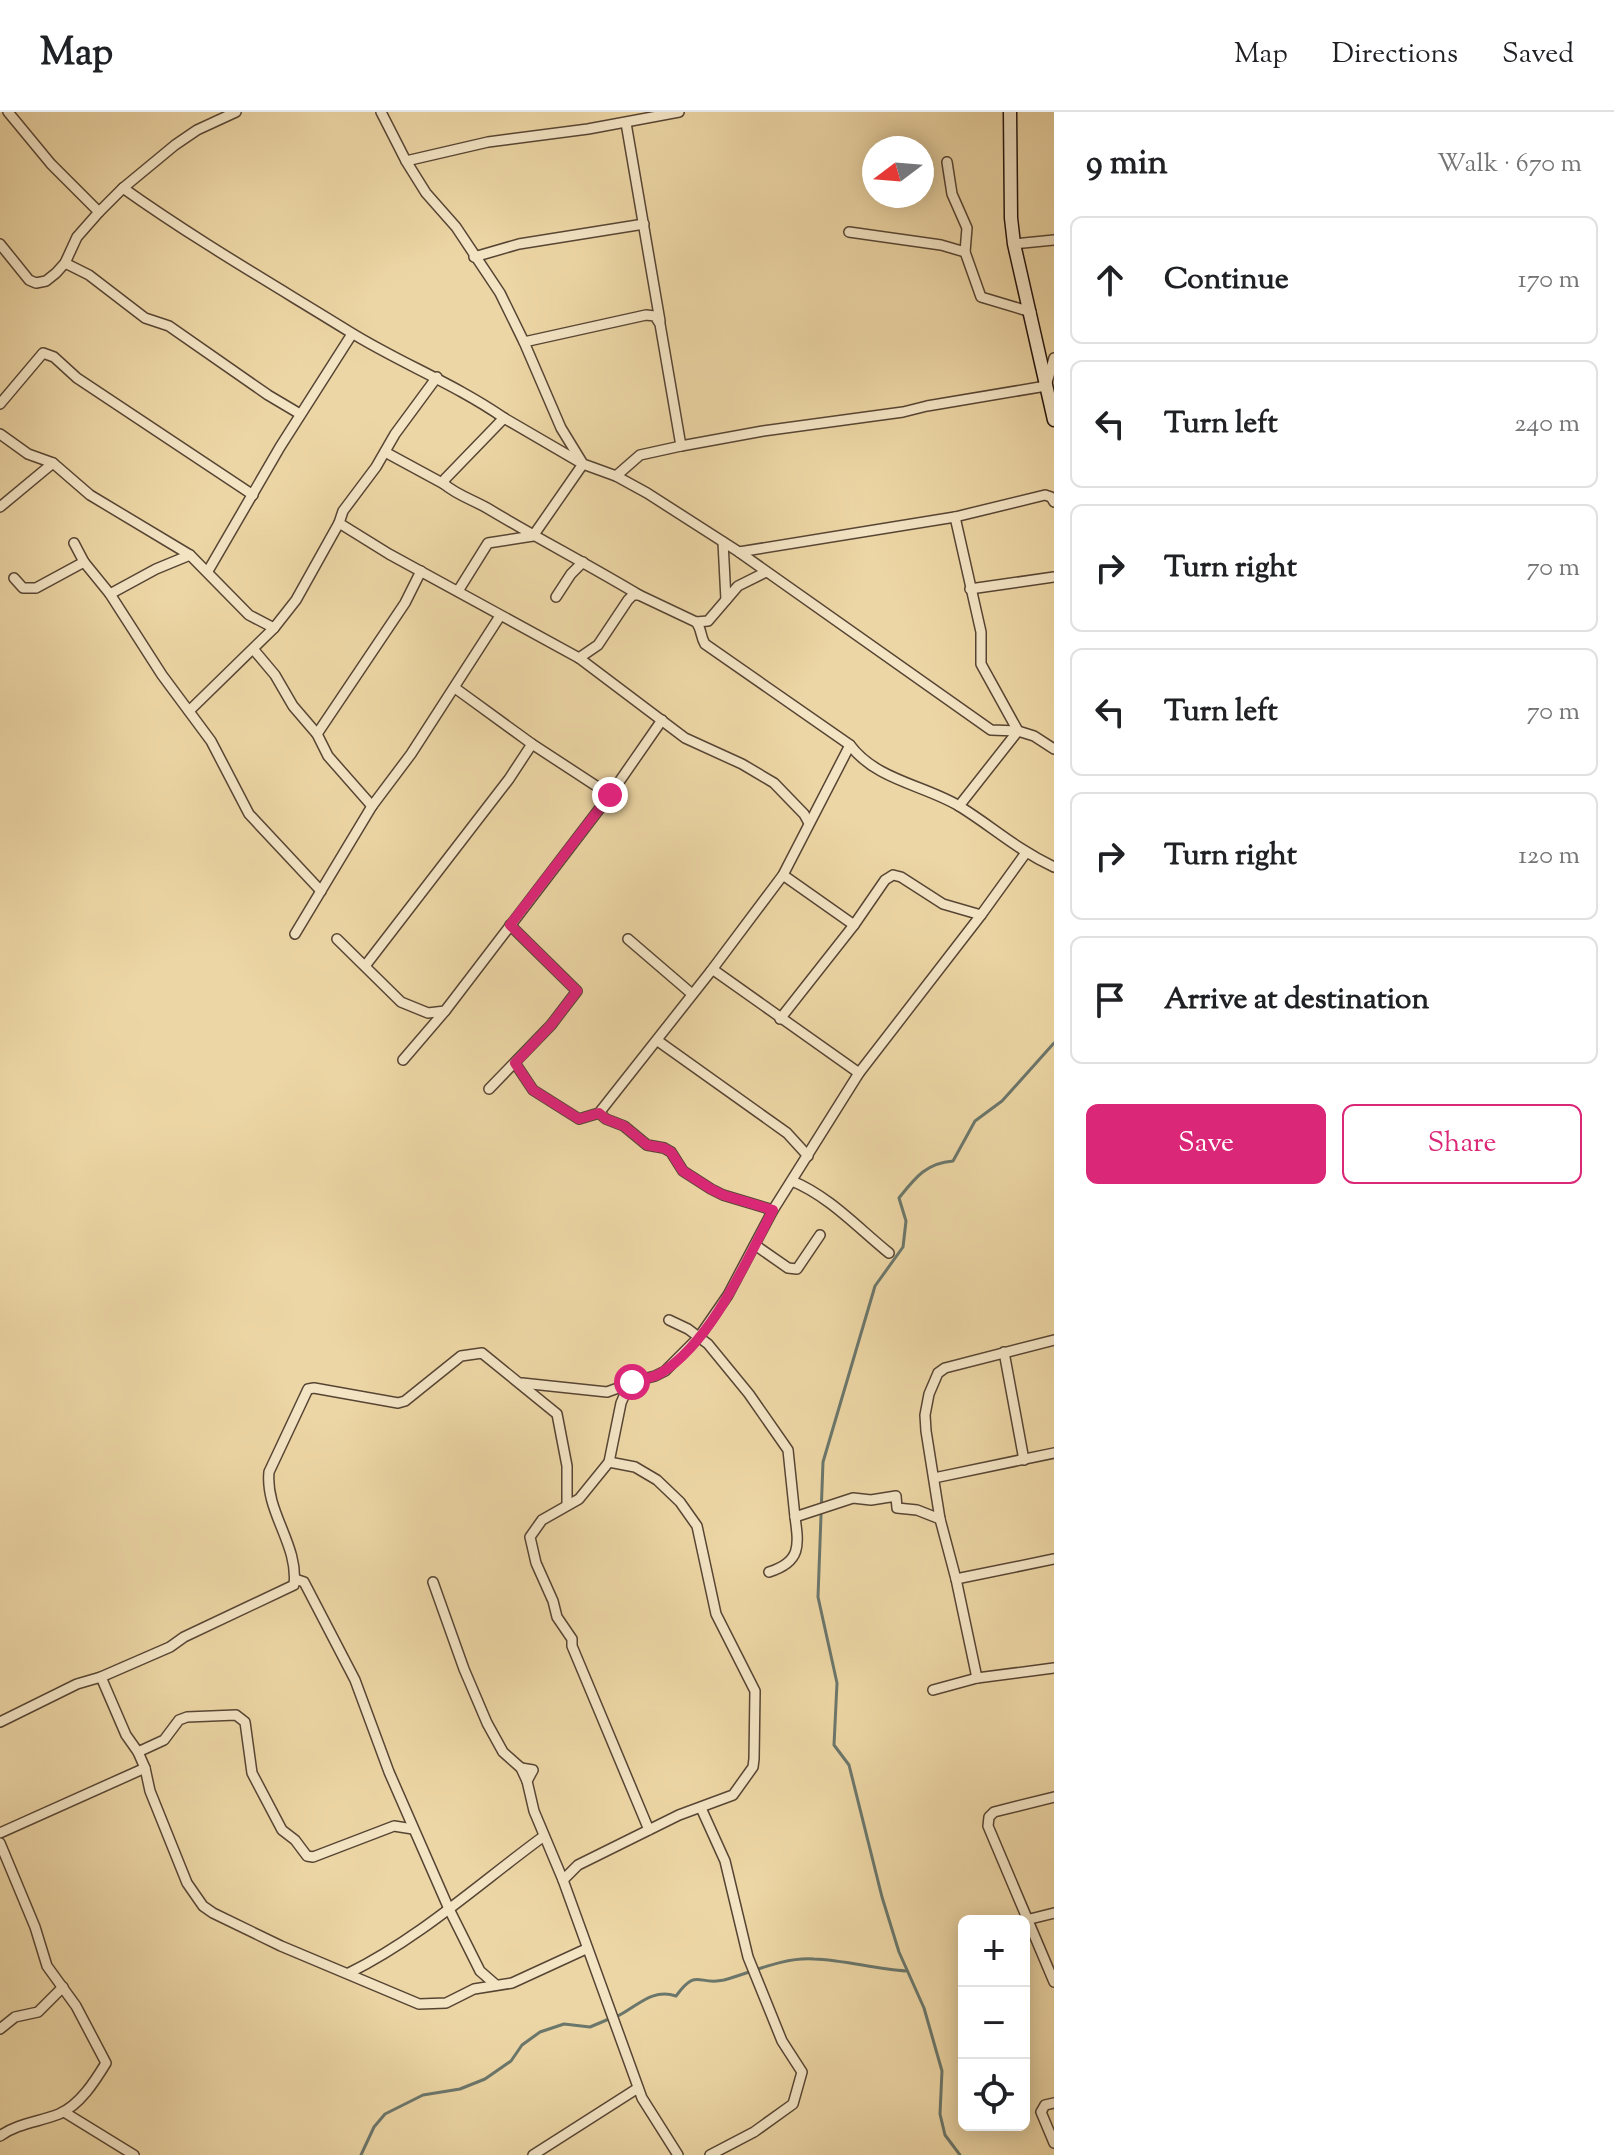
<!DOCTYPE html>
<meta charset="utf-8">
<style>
body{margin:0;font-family:"Sorts Mill Goudy",serif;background:#f6f6f6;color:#202124}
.controls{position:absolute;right:24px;bottom:24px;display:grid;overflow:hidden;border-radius:12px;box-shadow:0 4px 20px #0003}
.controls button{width:72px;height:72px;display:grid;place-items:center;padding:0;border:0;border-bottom:2px solid #e0e0e0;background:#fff;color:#202124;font:40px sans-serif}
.compass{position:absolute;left:862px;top:24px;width:72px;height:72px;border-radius:50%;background:#fff;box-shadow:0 4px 20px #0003;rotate:254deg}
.stop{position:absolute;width:24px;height:24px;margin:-18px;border:6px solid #db2777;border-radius:50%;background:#fff}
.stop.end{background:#db2777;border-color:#fff;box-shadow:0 2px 8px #0008}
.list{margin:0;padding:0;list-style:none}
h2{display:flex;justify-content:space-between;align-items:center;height:104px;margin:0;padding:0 32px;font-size:34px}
h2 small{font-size:26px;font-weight:400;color:#757577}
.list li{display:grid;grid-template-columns:52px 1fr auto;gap:24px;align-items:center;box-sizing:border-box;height:128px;margin:0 16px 16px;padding:0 16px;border:2px solid #e0e0e0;border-radius:12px}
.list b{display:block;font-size:30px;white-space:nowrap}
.list em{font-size:26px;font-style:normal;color:#757577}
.actions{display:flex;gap:16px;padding:24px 32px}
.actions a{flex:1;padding:18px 0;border:2px solid #db2777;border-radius:12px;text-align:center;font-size:28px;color:#db2777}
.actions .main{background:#db2777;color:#fff}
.icon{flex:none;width:44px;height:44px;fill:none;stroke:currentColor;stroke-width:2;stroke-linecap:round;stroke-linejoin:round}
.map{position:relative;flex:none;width:1054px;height:2043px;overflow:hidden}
header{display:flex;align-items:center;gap:48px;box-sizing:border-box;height:112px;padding:0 40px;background:#fff;border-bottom:2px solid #e0e0e0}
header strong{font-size:38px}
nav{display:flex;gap:44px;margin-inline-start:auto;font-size:28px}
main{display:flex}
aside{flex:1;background:#fff}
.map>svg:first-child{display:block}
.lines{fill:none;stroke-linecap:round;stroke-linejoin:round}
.stream{stroke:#6b776c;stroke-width:3}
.minor-casing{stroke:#574534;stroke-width:12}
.secondary-casing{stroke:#25150f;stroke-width:15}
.minor{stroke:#f3e4c4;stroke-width:9}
.secondary{stroke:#f3e4c4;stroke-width:12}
.route{stroke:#db2777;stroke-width:10}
</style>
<header>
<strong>Map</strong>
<nav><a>Map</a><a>Directions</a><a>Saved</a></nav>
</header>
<main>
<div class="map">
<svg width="1054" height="2043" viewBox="0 0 1054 2043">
<rect width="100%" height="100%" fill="#edd6a5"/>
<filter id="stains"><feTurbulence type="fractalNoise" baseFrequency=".0025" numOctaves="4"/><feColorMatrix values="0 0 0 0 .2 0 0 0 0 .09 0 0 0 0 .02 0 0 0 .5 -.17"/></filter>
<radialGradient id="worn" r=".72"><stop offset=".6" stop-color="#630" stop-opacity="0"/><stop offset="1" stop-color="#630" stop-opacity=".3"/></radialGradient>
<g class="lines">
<!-- stream -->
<g class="stream">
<path d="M616,1905c21,-10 35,-29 60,-21 21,-29 22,-10 48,-16 29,-8 59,-23 90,-21 30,1 61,10 92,12"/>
<polyline points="361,2043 374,2015 385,2002 423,1983 460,1977 485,1967 511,1949 522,1933 540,1920 564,1912 590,1915 609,1907"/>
<path d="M960,2043l-15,-20 -5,-21 2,-43 -18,-63 -25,-56 -17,-55 -33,-132 -15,-20 3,-62 -19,-86 5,-135 52,-176 28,-39 3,-26 -7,-23c16,-20 27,-35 54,-37l22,-40 27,-20 52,-58"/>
</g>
<!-- minor casing -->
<g class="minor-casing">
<g id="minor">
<polyline points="8,0 51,52 99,100"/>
<polyline points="381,0 406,49 426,81 456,115 500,181 524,230 561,316 583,352 616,364 647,381 739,440 991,618 1018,619 1034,624 1054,637"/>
<polyline points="626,11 660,209"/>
<polyline points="406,49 488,30 588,17 679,0"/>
<polyline points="947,50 952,82 967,116 965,140 981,185 1031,200"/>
<path d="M123,76c73,52 151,97 227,144 50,31 105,52 154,86"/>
<polyline points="849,120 941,133 965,140"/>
<polyline points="0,132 29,168 36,171 46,169 56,161 65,151 77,125 99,100 123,76 175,33 197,18 236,0"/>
<polyline points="1014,132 1054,128"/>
<polyline points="474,145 519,132 644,112"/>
<polyline points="65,151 89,163 145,206 169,214 268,283 300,302"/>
<polyline points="524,230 646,203 655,204 660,212 681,334"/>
<polyline points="437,265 395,322 376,355 343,399 339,411 389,442 579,546 685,626 742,652 774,671 804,702 809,711"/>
<polyline points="0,292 43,241 54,245 77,266 253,383"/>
<polyline points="0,322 28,342 53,351 90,383 190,443 249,503 274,516 296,488 339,411"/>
<polyline points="385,340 444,372"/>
<polyline points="616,364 640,343 681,334 763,319 903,300 927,294 1046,274 1054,246"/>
<polyline points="0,395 53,351"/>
<polyline points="955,405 981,520 981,552 1018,619 959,694"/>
<polyline points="723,430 726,488"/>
<polyline points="74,431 84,450 110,482 162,563 211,629 249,702 321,779"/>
<polyline points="739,440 955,405 1045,383 1051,385 1054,390"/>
<polyline points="208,459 280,335 352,222"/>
<polyline points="14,466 23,476 36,476 84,450"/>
<polyline points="970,477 1054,465"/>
<path d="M458,479l30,-48 45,-7 50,-72 -79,-46 -59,61 -1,5c13,11 29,16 43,24 50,30 102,57 152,87"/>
<polyline points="110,482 156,457 190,443"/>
<polyline points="556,485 571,462 583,450"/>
<polyline points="696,510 708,509 738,474 766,460"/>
<polyline points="254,538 275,563 293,594 317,622 328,644 372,694"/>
<path d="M579,546l19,-13 30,-45 5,-5h6l57,27c6,7 4,14 9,22l145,101c26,35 74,40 109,61 34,21 57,43 95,61"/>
<polyline points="455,576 532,632 610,683"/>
<polyline points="189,599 274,516"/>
<polyline points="317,622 405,491 421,459"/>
<polyline points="783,763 854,813"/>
<polyline points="295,822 372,694 411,642 500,504"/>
<polyline points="337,827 401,890 428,901 445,899 610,683 662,608"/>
<polyline points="628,827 692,882"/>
<polyline points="365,854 509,667 532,632"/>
<polyline points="711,859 783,763 850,633"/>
<polyline points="780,907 854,813 885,768 893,763 901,765 943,792 981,803"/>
<polyline points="658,929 787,1021 808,1044"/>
<polyline points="403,948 445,899"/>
<polyline points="515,951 533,978 579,1007 599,1001 711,859 715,859 859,961"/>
<polyline points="489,977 551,913 577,879 510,813"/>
<polyline points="599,1001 606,1007 624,1014 647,1033 664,1036 671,1040 683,1059 711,1077 723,1083 773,1098"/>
<path d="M792,1069c37,15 66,47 97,72"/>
<polyline points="755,1133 788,1156 797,1157 820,1123"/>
<polyline points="669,1208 688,1217 708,1232 749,1282 788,1338 795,1405"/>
<polyline points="1004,1240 1024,1348"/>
<polyline points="522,1271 607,1280 629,1272"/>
<polyline points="609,1350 621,1291 627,1277 632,1270 655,1264 665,1259 699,1225 728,1183 773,1098 859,961 981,803 1025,742"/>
<polyline points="934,1366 1054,1341"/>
<path d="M769,1460c32,-10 30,-26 26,-55l58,-19 18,2 25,-4 1,12 20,2 23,9"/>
<polyline points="295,1467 304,1470 355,1568 389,1660 449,1797 480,1859 496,1873"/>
<polyline points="956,1467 1054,1447"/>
<polyline points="433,1470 464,1557 487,1611 503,1640 521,1656 527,1669 534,1699 563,1768 642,1986 678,2043"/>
<path d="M101,1565l69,-30 14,-10 110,-52c5,-40 -29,-73 -25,-113l39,-83 6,-1 84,15 7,-2 56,-45 21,-3 75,61 10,52v39"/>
<polyline points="977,1566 956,1467 940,1407 926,1319 925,1303 929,1282 938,1261 945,1256 1054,1228"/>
<polyline points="933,1578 977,1566 1054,1556"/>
<polyline points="0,1610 77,1572 101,1565 126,1623 138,1640 145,1656 150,1679 187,1771 203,1794 213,1801 281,1834 419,1892 446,1891 474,1877 512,1871 586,1837"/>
<polyline points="138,1640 164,1628 179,1608 187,1605 236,1603 245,1610 252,1661 282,1718 295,1728 307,1744 313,1745 394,1714 413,1717"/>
<polyline points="521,1656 533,1658 527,1669"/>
<polyline points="1054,1685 994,1700 989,1705 988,1714 1054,1870"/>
<polyline points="701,1696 725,1749 748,1845 782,1929 802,1960 793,1992 754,2020 710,2043"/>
<polyline points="0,1721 145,1656"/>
<path d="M0,1731l35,84 12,39 29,40 30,57c-11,18 -26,42 -47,51 -20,8 -41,9 -59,22"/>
<polyline points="563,1768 578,1753 679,1703 733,1683 753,1655 754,1647 755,1579 716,1502 697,1414 680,1390 657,1368 635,1355 609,1350 579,1387 542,1408 530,1425 536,1451 553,1489 557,1505 572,1527 572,1534 649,1718"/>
<polyline points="1026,1808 1054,1801"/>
<path d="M349,1861c71,-35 132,-91 195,-137"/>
<polyline points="0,1917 15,1905 38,1900 63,1875"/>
<polyline points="1054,1991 1045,1993 1041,2000 1054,2031"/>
<polyline points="64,2000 134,2043"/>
<polyline points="533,2043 638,1976"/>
</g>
</g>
<!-- secondary casing -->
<g class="secondary-casing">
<polyline id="secondary" points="1010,0 1011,106 1014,132 1054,308"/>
</g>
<!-- minor -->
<use href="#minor" class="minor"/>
<!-- secondary -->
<use href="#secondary" class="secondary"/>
</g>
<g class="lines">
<!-- route -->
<path class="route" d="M610,683l-100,130 67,66 -26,34 -36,38 18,27 46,29 20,-6 7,6 18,7 23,19 17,3 7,4 12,19 28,18 12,6 50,15c-27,52 -61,131 -112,163 -8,5 -19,6 -29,9"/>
</g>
<rect width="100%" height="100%" filter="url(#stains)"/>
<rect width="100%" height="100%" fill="url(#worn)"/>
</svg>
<div class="controls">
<button>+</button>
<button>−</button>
<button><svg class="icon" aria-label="locate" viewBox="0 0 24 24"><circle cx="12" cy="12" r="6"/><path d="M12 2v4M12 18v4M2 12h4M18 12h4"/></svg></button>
</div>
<svg class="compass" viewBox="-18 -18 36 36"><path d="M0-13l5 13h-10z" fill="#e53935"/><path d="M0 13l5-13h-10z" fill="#757577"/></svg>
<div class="stop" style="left:632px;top:1270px"></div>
<div class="stop end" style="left:610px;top:683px"></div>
</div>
<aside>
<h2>9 min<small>Walk · 670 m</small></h2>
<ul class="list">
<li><svg class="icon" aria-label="ahead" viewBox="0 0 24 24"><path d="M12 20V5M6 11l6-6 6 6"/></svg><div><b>Continue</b></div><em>170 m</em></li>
<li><svg class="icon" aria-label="left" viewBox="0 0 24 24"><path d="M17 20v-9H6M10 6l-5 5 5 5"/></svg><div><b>Turn left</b></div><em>240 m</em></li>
<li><svg class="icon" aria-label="right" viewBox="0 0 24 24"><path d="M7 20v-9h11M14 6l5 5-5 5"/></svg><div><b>Turn right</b></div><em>70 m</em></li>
<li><svg class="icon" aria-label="left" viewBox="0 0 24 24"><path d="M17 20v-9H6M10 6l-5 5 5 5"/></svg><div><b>Turn left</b></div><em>70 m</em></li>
<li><svg class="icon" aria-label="right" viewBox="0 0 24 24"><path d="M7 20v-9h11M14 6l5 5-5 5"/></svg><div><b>Turn right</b></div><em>120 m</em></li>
<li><svg class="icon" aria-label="arrive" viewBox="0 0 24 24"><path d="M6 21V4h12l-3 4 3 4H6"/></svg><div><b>Arrive at destination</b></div></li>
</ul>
<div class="actions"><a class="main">Save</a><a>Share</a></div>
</aside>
</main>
